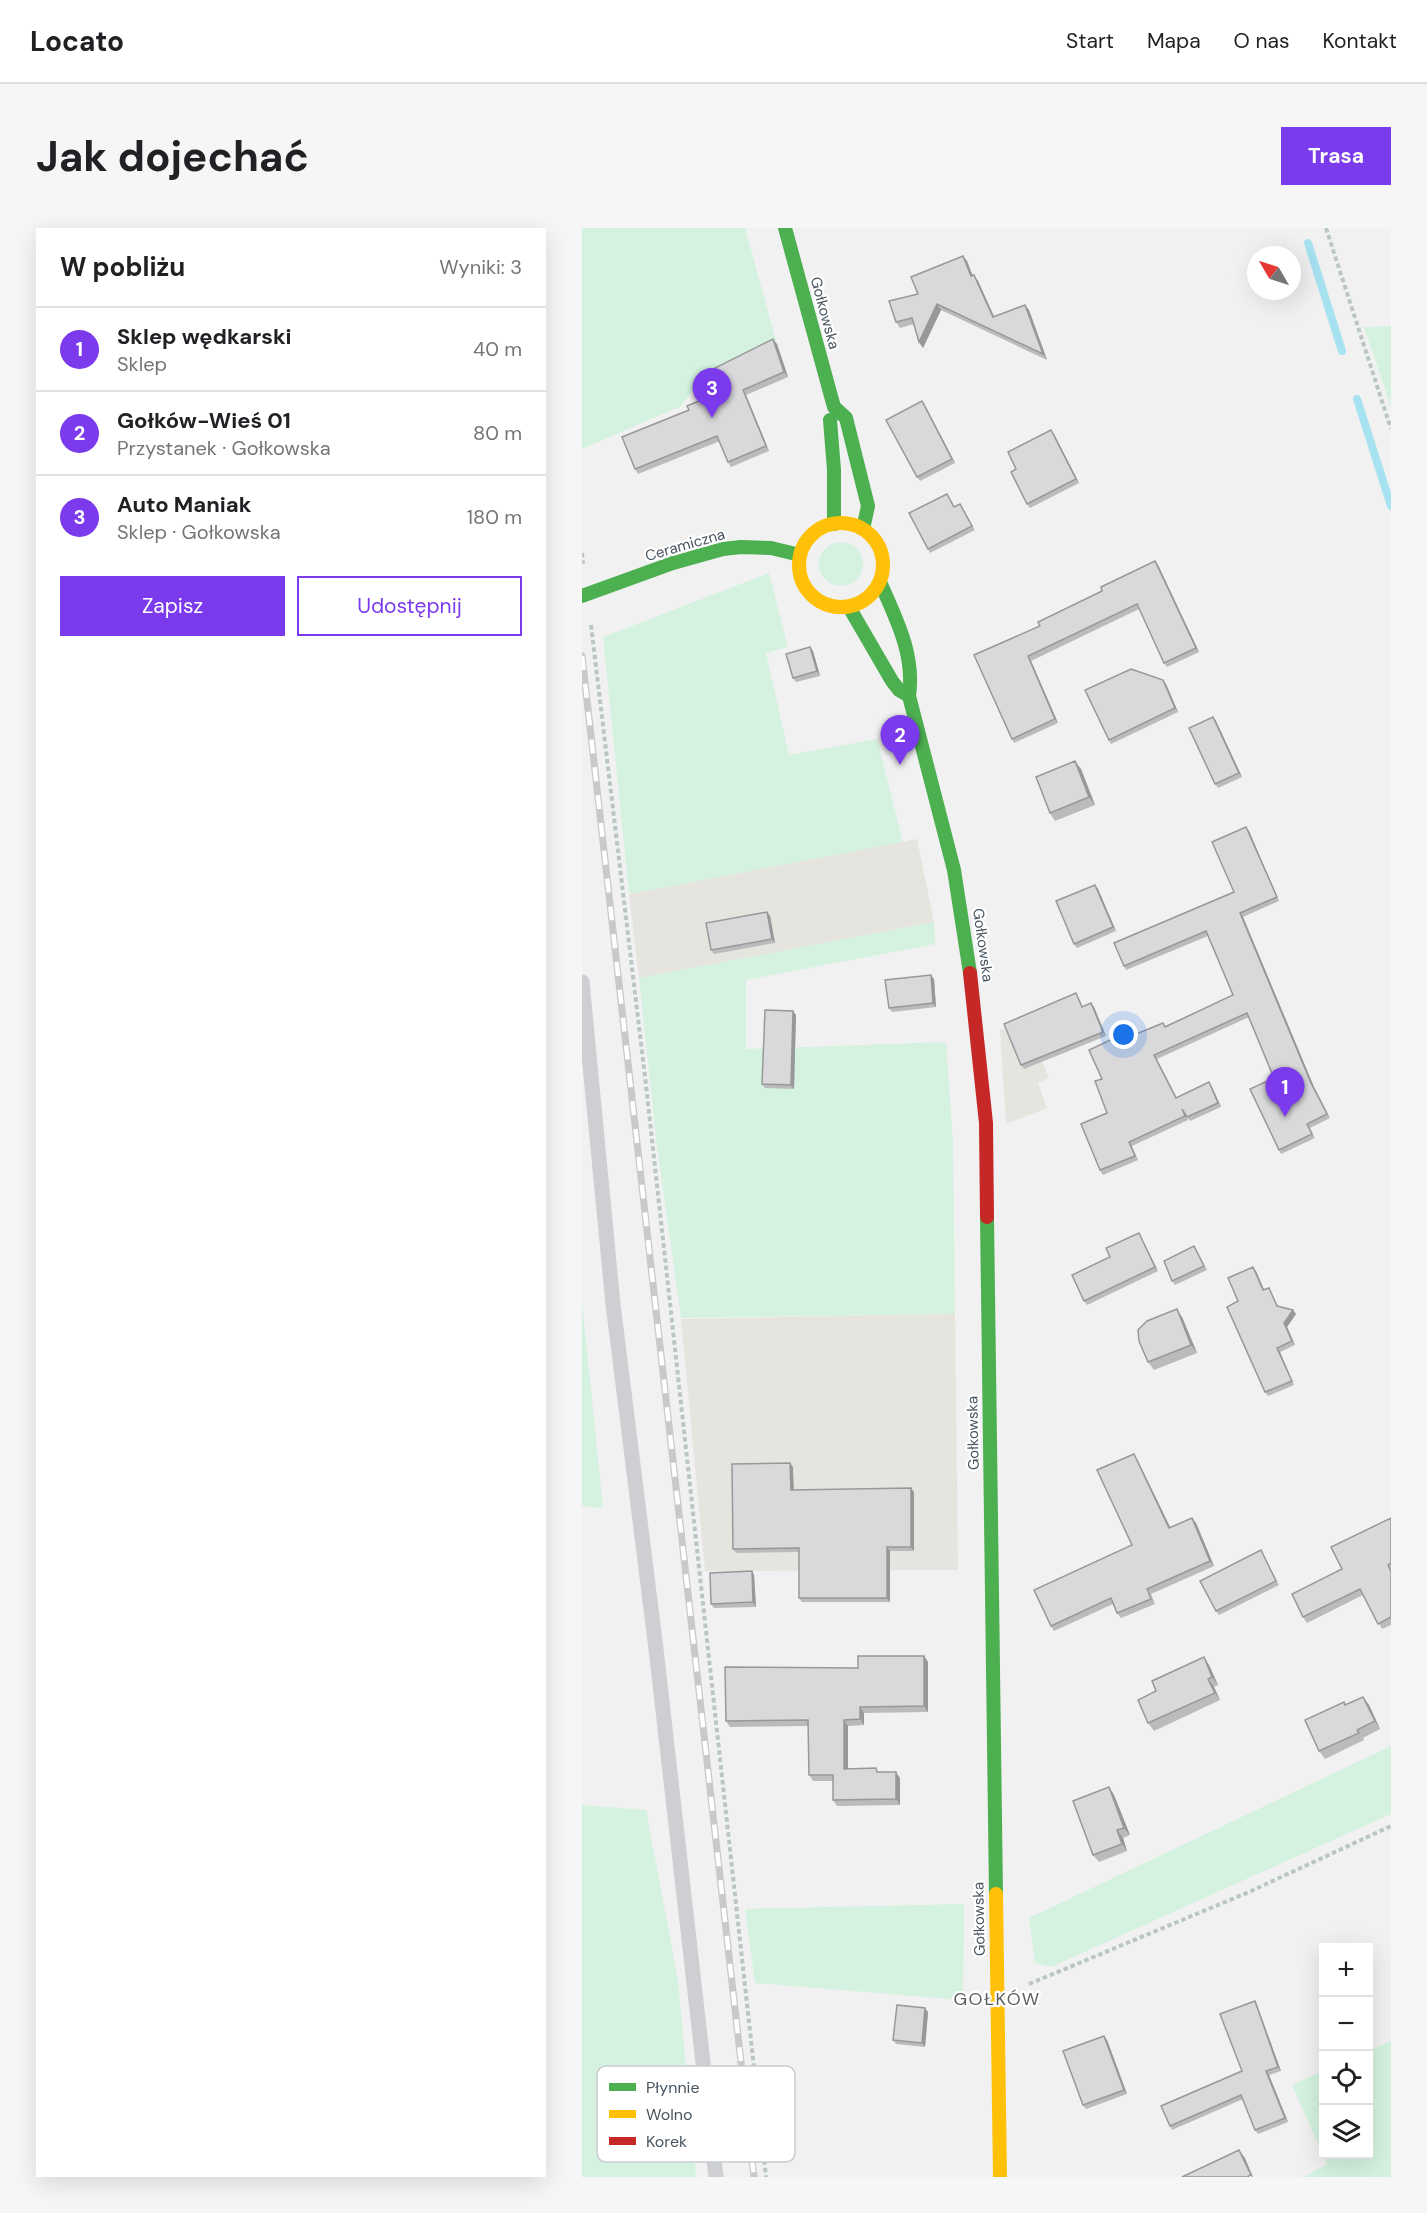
<!DOCTYPE html>
<html lang="pl">
<meta charset="utf-8">
<style>
body{margin:0;font-family:"DM Sans",sans-serif;background:#f6f6f6;color:#202124}
.controls{position:absolute;right:18px;bottom:18px;display:grid;overflow:hidden;border-radius:0px;box-shadow:0 6px 24px #0002}
.controls button{width:54px;height:54px;display:grid;place-items:center;padding:0;border:0;border-bottom:2px solid #e0e0e0;background:#fff;color:#202124;font:30px sans-serif}
.compass{position:absolute;left:665px;top:18px;width:54px;height:54px;border-radius:50%;background:#fff;box-shadow:0 6px 24px #0002;rotate:309deg}
.you{position:absolute;left:542px;top:807px;width:21px;height:21px;margin:-15px;border:4px solid #fff;border-radius:50%;background:#1a73e8;box-shadow:0 0 0 9px #1a73e833}
.badge{display:grid;place-items:center;width:39px;height:39px;border-radius:50%;background:#7c3aed;color:#fff;font-size:20px;font-weight:700}
.pin{position:absolute;translate:-50% -50px;filter:drop-shadow(0 2px 3px #0008)}
.pin::after{content:'';position:absolute;top:32px;width:21px;height:18px;background:inherit;clip-path:polygon(0 0,100% 0,50% 100%)}
.list{margin:0;padding:0;list-style:none}
h2{display:flex;justify-content:space-between;align-items:center;height:78px;margin:0;padding:0 24px;font-size:26px}
h2 small{font-size:20px;font-weight:400;color:#757577}
.list li{display:grid;grid-template-columns:39px 1fr auto;gap:18px;align-items:center;box-sizing:border-box;height:84px;padding:0 24px;border-top:2px solid #e0e0e0}
.list b{display:block;font-size:22px;white-space:nowrap}
.list p{margin:0;font-size:20px;white-space:nowrap;color:#757577}
.list em{font-size:20px;font-style:normal;color:#757577}
.actions{display:flex;gap:12px;padding:18px 24px}
.actions a{flex:1;padding:14px 0;border:2px solid #7c3aed;border-radius:0px;text-align:center;font-size:21px;color:#7c3aed}
.actions .main{background:#7c3aed;color:#fff}
.icon{flex:none;width:33px;height:33px;fill:none;stroke:currentColor;stroke-width:2;stroke-linecap:round;stroke-linejoin:round}
.map{position:relative;flex:none;width:809px;height:1949px;overflow:hidden;border-radius:0px}
header{display:flex;align-items:center;gap:36px;box-sizing:border-box;height:84px;padding:0 30px;background:#fff;border-bottom:2px solid #e0e0e0}
header strong{font-size:28px}
nav{display:flex;gap:33px;margin-inline-start:auto;font-size:21px}
.intro{display:flex;align-items:center;justify-content:space-between;box-sizing:border-box;height:144px;padding:0 36px}
h1{margin:0;font-size:42px}
.button{padding:15px 27px;border-radius:0px;background:#7c3aed;color:#fff;font-size:21px;font-weight:700}
main{display:flex;gap:36px;padding:0 36px}
aside{flex:1;background:#fff;border-radius:0px;box-shadow:0 6px 24px #0002}
.map>svg:first-child{display:block}
.commercial{fill:#e6e4df}
.green{fill:#d4f2df}
.lines{fill:none;stroke-linecap:round;stroke-linejoin:round}
.stream{stroke:#a7e2f1;stroke-width:8}
.path{stroke:#b9c6c2;stroke-width:4;stroke-dasharray:4.5 3;stroke-linecap:butt}
.lane{stroke:#cdcfd2;stroke-width:15}
.fast{stroke:#4caf50;stroke-width:14}
.slow{stroke:#ffc107;stroke-width:14}
.jam{stroke:#c62828;stroke-width:14}
.rail-casing{stroke:#c7c9cb;stroke-width:7}
.rail{stroke:#fff;stroke-width:4.5;stroke-dasharray:14;stroke-linecap:butt}
.wall{fill:#bbbbbc}
.shaded-wall{fill:#989899}
.building{fill:#d9d9db;stroke:#989899;stroke-width:1.5}
.labels{text-anchor:middle;stroke-width:4.5;stroke-linejoin:round;paint-order:stroke}
.street-label{font-size:15px;fill:#47545f;stroke:#fff}
.quarter-label{font-size:18px;letter-spacing:1.5px;fill:#5c6065;stroke:#fff}
.key{fill:#fff;stroke:#c8cccf;stroke-width:1.5}
.key-label{font-size:16px;fill:#47545f}
</style>
<header>
<strong>Locato</strong>
<nav><a>Start</a><a>Mapa</a><a>O nas</a><a>Kontakt</a></nav>
</header>
<div class="intro"><h1>Jak dojechać</h1><a class="button">Trasa</a></div>
<main>
<aside>
<h2>W pobliżu<small>Wyniki: 3</small></h2>
<ul class="list">
<li><span class="badge">1</span><div><b>Sklep wędkarski</b><p>Sklep</p></div><em>40 m</em></li>
<li><span class="badge">2</span><div><b>Gołków-Wieś 01</b><p>Przystanek · Gołkowska</p></div><em>80 m</em></li>
<li><span class="badge">3</span><div><b>Auto Maniak</b><p>Sklep · Gołkowska</p></div><em>180 m</em></li>
</ul>
<div class="actions"><a class="main">Zapisz</a><a>Udostępnij</a></div>
</aside>
<div class="map">
<svg width="809" height="1949" viewBox="0 0 809 1949">
<rect width="100%" height="100%" fill="#f2f1f1"/>
<!-- commercial -->
<g class="commercial">
<polygon points="335,611 352,694 57,750 47,666"/>
<polygon points="444,793 467,850 456,855 465,880 424,896 418,802"/>
<polygon points="373,1086 376,1342 123,1343 99,1091"/>
</g>
<!-- green -->
<g class="green">
<polygon points="0,0 163,0 195,116 117,154 99,178 0,221"/>
<polygon points="809,98 809,179 782,99"/>
<circle cx="259" cy="336" r="22"/>
<polygon points="187,345 206,419 184,425 207,527 295,511 321,614 47,666 21,409"/>
<polygon points="352,694 353,716 164,752 164,821 364,814 371,913 373,1086 99,1090 75,919 57,750"/>
<polygon points="0,1073 21,1280 0,1278"/>
<polygon points="809,1518 809,1586 469,1739 453,1735 447,1690"/>
<polygon points="0,1577 64,1582 96,1752 114,1949 0,1949"/>
<polygon points="382,1676 381,1772 173,1755 163,1681"/>
<polygon points="809,1813 809,1949 721,1949 745,1936 710,1857 741,1843 742,1926 786,1926 787,1823"/>
</g>
<g class="lines">
<!-- stream -->
<g class="stream">
<polyline points="726,15 760,123"/>
<polyline points="775,171 809,278"/>
</g>
<!-- path -->
<g class="path">
<polyline points="744,0 809,201"/>
<polyline points="0,325 1,336"/>
<polyline points="9,397 64,857 184,1949"/>
<polyline points="447,1756 667,1664 809,1598"/>
</g>
<!-- lane -->
<polyline class="lane" points="0,754 31,1076 74,1421 134,1949"/>
<!-- fast -->
<g class="fast">
<polyline points="203,0 252,179 264,190 286,278 281,301"/>
<polyline points="248,192 252,242 252,296"/>
<path d="M298,354c16,37 35,72 29,114l45,174 16,103"/>
<polyline points="0,368 91,335 141,321 159,319 189,320 218,327"/>
<polyline points="267,379 310,453 317,462 327,468"/>
<polyline points="405,989 414,1666"/>
</g>
<!-- slow -->
<g class="slow">
<circle cx="259" cy="337" r="42"/>
<polyline points="414,1666 418,1949"/>
</g>
<!-- jam -->
<polyline class="jam" points="388,745 404,895 405,989"/>
<!-- rail casing -->
<g class="rail-casing">
<polyline id="rail" points="0,428 172,1949"/>
</g>
<!-- rail -->
<use href="#rail" class="rail"/>
</g>
<!-- wall -->
<g class="wall">
<polygon points="381,28 385,33 391,48 396,53 412,89 443,77 447,82 465,132 359,82 341,120 337,114 332,96 318,100 314,94 336,66"/>
<polygon points="195,116 206,149 164,167 187,223 149,239 146,234 138,213 56,246 53,241 107,182 117,173 125,155"/>
<polygon points="340,173 373,235 338,253 335,249"/>
<polygon points="472,206 497,255 448,280 445,276 434,241"/>
<polygon points="365,266 372,279 378,276 393,302 348,325 346,321"/>
<polygon points="573,333 576,337 617,424 585,439 582,435 557,381 449,433 476,495 432,515 430,511 392,427 458,398"/>
<polygon points="228,419 231,423 238,448 214,454 211,450"/>
<polygon points="584,456 596,484 529,516 527,512"/>
<polygon points="631,489 634,493 660,549 636,560 633,556"/>
<polygon points="499,541 513,577 473,593 468,585"/>
<polygon points="667,603 697,673 661,689 732,859 748,890 728,900 733,910 699,926 697,922 692,850 667,789 575,831 595,870 630,859 639,879 608,893 603,886 606,892 550,918 556,932 521,947 518,942 525,885 520,851 583,798 651,767 626,708 544,742 542,738 652,664"/>
<polygon points="513,657 516,661 534,703 495,720 492,716"/>
<polygon points="185,684 188,688 193,715 132,726 129,722"/>
<polygon points="352,751 354,779 310,784 307,780"/>
<polygon points="494,765 501,779 512,779 524,808 442,841 439,837"/>
<polygon points="214,787 212,861 183,860 180,856"/>
<polygon points="559,1009 576,1043 505,1077 502,1073 528,1029"/>
<polygon points="612,1018 625,1042 593,1057 590,1053"/>
<polygon points="674,1043 682,1062 687,1060 696,1078 714,1086 705,1099 713,1117 698,1124 712,1157 686,1168 683,1164 656,1073"/>
<polygon points="600,1089 615,1125 572,1142 566,1134"/>
<polygon points="555,1231 588,1299 610,1290 614,1295 632,1338 569,1366 573,1376 539,1390 535,1385 531,1376 472,1403 469,1398 550,1317"/>
<polygon points="208,1235 211,1239 211,1262 332,1264 332,1323 308,1323 308,1374 220,1374 217,1370 217,1324 154,1325 151,1321"/>
<polygon points="809,1290 809,1397 800,1401 781,1367 725,1395 721,1389 760,1341"/>
<polygon points="679,1322 697,1357 637,1387 634,1383"/>
<polygon points="170,1343 172,1347 174,1379 132,1380 129,1376"/>
<polygon points="342,1428 346,1434 346,1484 282,1485 282,1497 266,1498 266,1541 297,1544 318,1550 318,1577 255,1578 251,1572 251,1553 231,1553 227,1547 226,1498 148,1499 144,1493"/>
<polygon points="627,1437 636,1457 632,1459 638,1472 572,1503 566,1495"/>
<polygon points="781,1469 787,1477 798,1501 781,1510 782,1512 743,1531 737,1523 762,1474 764,1477"/>
<polygon points="527,1559 532,1567 548,1607 541,1610 545,1623 517,1634 511,1627"/>
<polygon points="675,1777 699,1843 687,1847 706,1894 676,1906 673,1902 661,1871 590,1902 588,1898 660,1843"/>
<polygon points="346,1784 343,1819 314,1816 311,1812"/>
<polygon points="525,1812 545,1866 504,1881 501,1877"/>
</g>
<!-- shaded-wall -->
<g class="shaded-wall">
<polygon points="381,28 385,33 393,54 389,48"/>
<polygon points="392,47 396,53 415,95 411,89"/>
<polygon points="355,76 359,82 341,120 337,114"/>
<polygon points="443,77 447,82 465,132 461,126"/>
<polygon points="191,111 195,116 206,149 202,144"/>
<polygon points="161,162 164,167 187,223 184,218"/>
<polygon points="340,173 343,177 373,235 370,231"/>
<polygon points="469,202 472,206 497,255 494,251"/>
<polygon points="573,333 576,337 617,424 614,420"/>
<polygon points="228,419 231,423 238,448 235,443"/>
<polygon points="446,428 449,433 476,495 473,491"/>
<polygon points="581,452 584,456 596,484 593,480"/>
<polygon points="631,489 634,493 660,549 657,545"/>
<polygon points="493,533 499,541 513,577 507,569"/>
<polygon points="664,599 667,603 697,673 695,669"/>
<polygon points="513,657 516,661 534,703 531,699"/>
<polygon points="185,684 188,688 193,715 190,711"/>
<polygon points="658,685 661,689 732,859 748,890 729,855"/>
<polygon points="349,747 352,751 354,779 351,775"/>
<polygon points="509,775 512,779 524,808 521,804"/>
<polygon points="211,783 214,787 212,861 209,857"/>
<polygon points="627,854 630,859 639,879 636,875"/>
<polygon points="557,1005 576,1043 573,1039"/>
<polygon points="671,1039 674,1043 684,1066 681,1062"/>
<polygon points="595,1081 600,1089 615,1125 609,1117"/>
<polygon points="711,1082 714,1086 705,1099 713,1117 710,1113 702,1095"/>
<polygon points="695,1120 698,1124 712,1157 710,1153"/>
<polygon points="552,1226 555,1231 591,1305 587,1300"/>
<polygon points="208,1235 211,1239 212,1266 209,1262"/>
<polygon points="329,1260 332,1264 332,1323 329,1319"/>
<polygon points="610,1290 614,1295 632,1338 628,1333"/>
<polygon points="305,1319 308,1323 308,1374 305,1370"/>
<polygon points="170,1343 172,1347 174,1379 171,1374"/>
<polygon points="342,1428 346,1434 346,1484 342,1478"/>
<polygon points="622,1429 627,1437 636,1457 630,1449"/>
<polygon points="626,1451 632,1459 638,1472 633,1465"/>
<polygon points="781,1469 787,1477 798,1501 793,1493"/>
<polygon points="278,1479 282,1485 282,1497 278,1491"/>
<polygon points="262,1492 266,1498 266,1547 262,1541"/>
<polygon points="314,1544 318,1550 318,1577 314,1571"/>
<polygon points="527,1559 532,1567 548,1607 542,1600"/>
<polygon points="535,1602 541,1610 545,1623 540,1616"/>
<polygon points="673,1773 675,1777 699,1843 696,1839"/>
<polygon points="343,1780 346,1784 343,1819 340,1815"/>
<polygon points="522,1808 525,1812 545,1866 542,1862"/>
<polygon points="684,1843 687,1847 706,1894 703,1890"/>
<polygon points="657,1922 663,1930 671,1949 670,1949 669,1947"/>
</g>
<!-- building -->
<g class="building">
<polygon points="381,28 389,48 392,47 411,89 443,77 461,126 355,76 337,114 330,90 314,94 307,73 336,66 329,49"/>
<polygon points="191,111 202,144 161,162 184,218 146,234 135,208 53,241 40,209 107,182 105,178 117,173 112,161 125,155 121,146"/>
<polygon points="340,173 370,231 335,249 304,192"/>
<polygon points="469,202 494,251 445,276 429,244 434,241 426,224"/>
<polygon points="365,266 372,279 378,276 390,298 346,321 327,285"/>
<polygon points="573,333 614,420 582,435 555,376 446,428 473,491 430,511 392,427 458,398 456,394 520,363 519,359"/>
<polygon points="228,419 235,443 211,450 204,426"/>
<polygon points="549,441 581,452 593,480 527,512 503,462"/>
<polygon points="631,489 657,545 633,556 607,500"/>
<polygon points="493,533 507,569 468,585 454,549"/>
<polygon points="664,599 695,669 658,685 729,855 745,886 725,896 730,906 697,922 668,861 692,850 665,785 572,827 594,870 627,854 636,875 605,889 600,881 603,888 547,914 553,928 518,942 499,896 525,885 513,853 520,851 507,822 545,804 547,809 581,795 583,799 651,767 624,703 542,738 532,715 652,664 630,614"/>
<polygon points="513,657 531,699 492,716 474,673"/>
<polygon points="185,684 190,711 129,722 124,695"/>
<polygon points="349,747 351,775 307,780 303,752"/>
<polygon points="494,765 500,779 509,775 521,804 439,837 422,796"/>
<polygon points="183,782 211,783 209,857 180,856"/>
<polygon points="557,1005 573,1039 502,1073 490,1047 528,1029 524,1020"/>
<polygon points="612,1018 622,1038 590,1053 582,1033"/>
<polygon points="671,1039 681,1062 687,1060 695,1078 711,1082 702,1095 710,1113 695,1120 710,1153 683,1164 645,1079 656,1073 646,1050"/>
<polygon points="595,1081 609,1117 566,1134 557,1113 556,1102 565,1093"/>
<polygon points="552,1226 587,1300 610,1290 628,1333 565,1361 569,1371 535,1385 529,1370 469,1398 452,1362 550,1317 515,1242"/>
<polygon points="208,1235 209,1262 329,1260 329,1319 305,1319 305,1370 217,1370 217,1320 151,1321 150,1236"/>
<polygon points="809,1290 809,1335 806,1337 809,1344 809,1389 796,1396 778,1361 721,1389 710,1366 760,1341 749,1319"/>
<polygon points="679,1322 694,1353 634,1383 618,1353"/>
<polygon points="170,1343 171,1374 129,1376 128,1345"/>
<polygon points="276,1428 342,1428 342,1478 278,1479 278,1491 262,1492 262,1541 294,1540 295,1544 314,1544 314,1571 251,1572 251,1547 227,1547 226,1492 144,1493 143,1439 276,1440"/>
<polygon points="622,1429 630,1449 626,1451 633,1465 566,1495 556,1472 574,1463 570,1453"/>
<polygon points="781,1469 793,1493 775,1502 777,1505 737,1523 723,1492 762,1474 763,1477"/>
<polygon points="527,1559 542,1600 535,1602 540,1616 511,1627 491,1573"/>
<polygon points="673,1773 696,1839 684,1843 703,1890 673,1902 659,1867 588,1898 579,1878 660,1843 638,1786"/>
<polygon points="315,1777 343,1780 340,1815 311,1812"/>
<polygon points="522,1808 542,1862 501,1877 481,1823"/>
<polygon points="657,1922 669,1947 665,1949 600,1949"/>
</g>
<g class="labels">
<!-- street labels -->
<g class="street-label">
<text transform="translate(243 85) rotate(75)" y="5">Gołkowska</text>
<text transform="translate(103 317) rotate(-16)" y="5">Ceramiczna</text>
<text transform="translate(401 717) rotate(82)" y="5">Gołkowska</text>
<text transform="translate(391 1205) rotate(-91)" y="5">Gołkowska</text>
<text transform="translate(397 1691) rotate(-91)" y="5">Gołkowska</text>
</g>
<!-- quarter labels -->
<g class="quarter-label">
<text x="415" y="1777">GOŁKÓW</text>
</g>
</g>
<!-- legend -->
<rect x="15" y="1838" width="198" height="96" rx="9" class="key"/>
<rect x="27" y="1855" width="27" height="8" fill="#4caf50"/>
<rect x="27" y="1882" width="27" height="8" fill="#ffc107"/>
<rect x="27" y="1909" width="27" height="8" fill="#c62828"/>
<g class="key-label">
<text x="64" y="1865">Płynnie</text>
<text x="64" y="1892">Wolno</text>
<text x="64" y="1919">Korek</text>
</g>
</svg>
<div class="controls">
<button>+</button>
<button>−</button>
<button><svg class="icon" aria-label="locate" viewBox="0 0 24 24"><circle cx="12" cy="12" r="6"/><path d="M12 2v4M12 18v4M2 12h4M18 12h4"/></svg></button>
<button><svg class="icon" aria-label="layers" viewBox="0 0 24 24"><path d="M12 4l9 5-9 5-9-5zM3 14l9 5 9-5"/></svg></button>
</div>
<svg class="compass" viewBox="-18 -18 36 36"><path d="M0-13l5 13h-10z" fill="#e53935"/><path d="M0 13l5-13h-10z" fill="#757577"/></svg>
<div class="you"></div>
<div class="pin badge" style="left:703px;top:889px">1</div>
<div class="pin badge" style="left:318px;top:537px">2</div>
<div class="pin badge" style="left:130px;top:190px">3</div>
</div>
</main>
